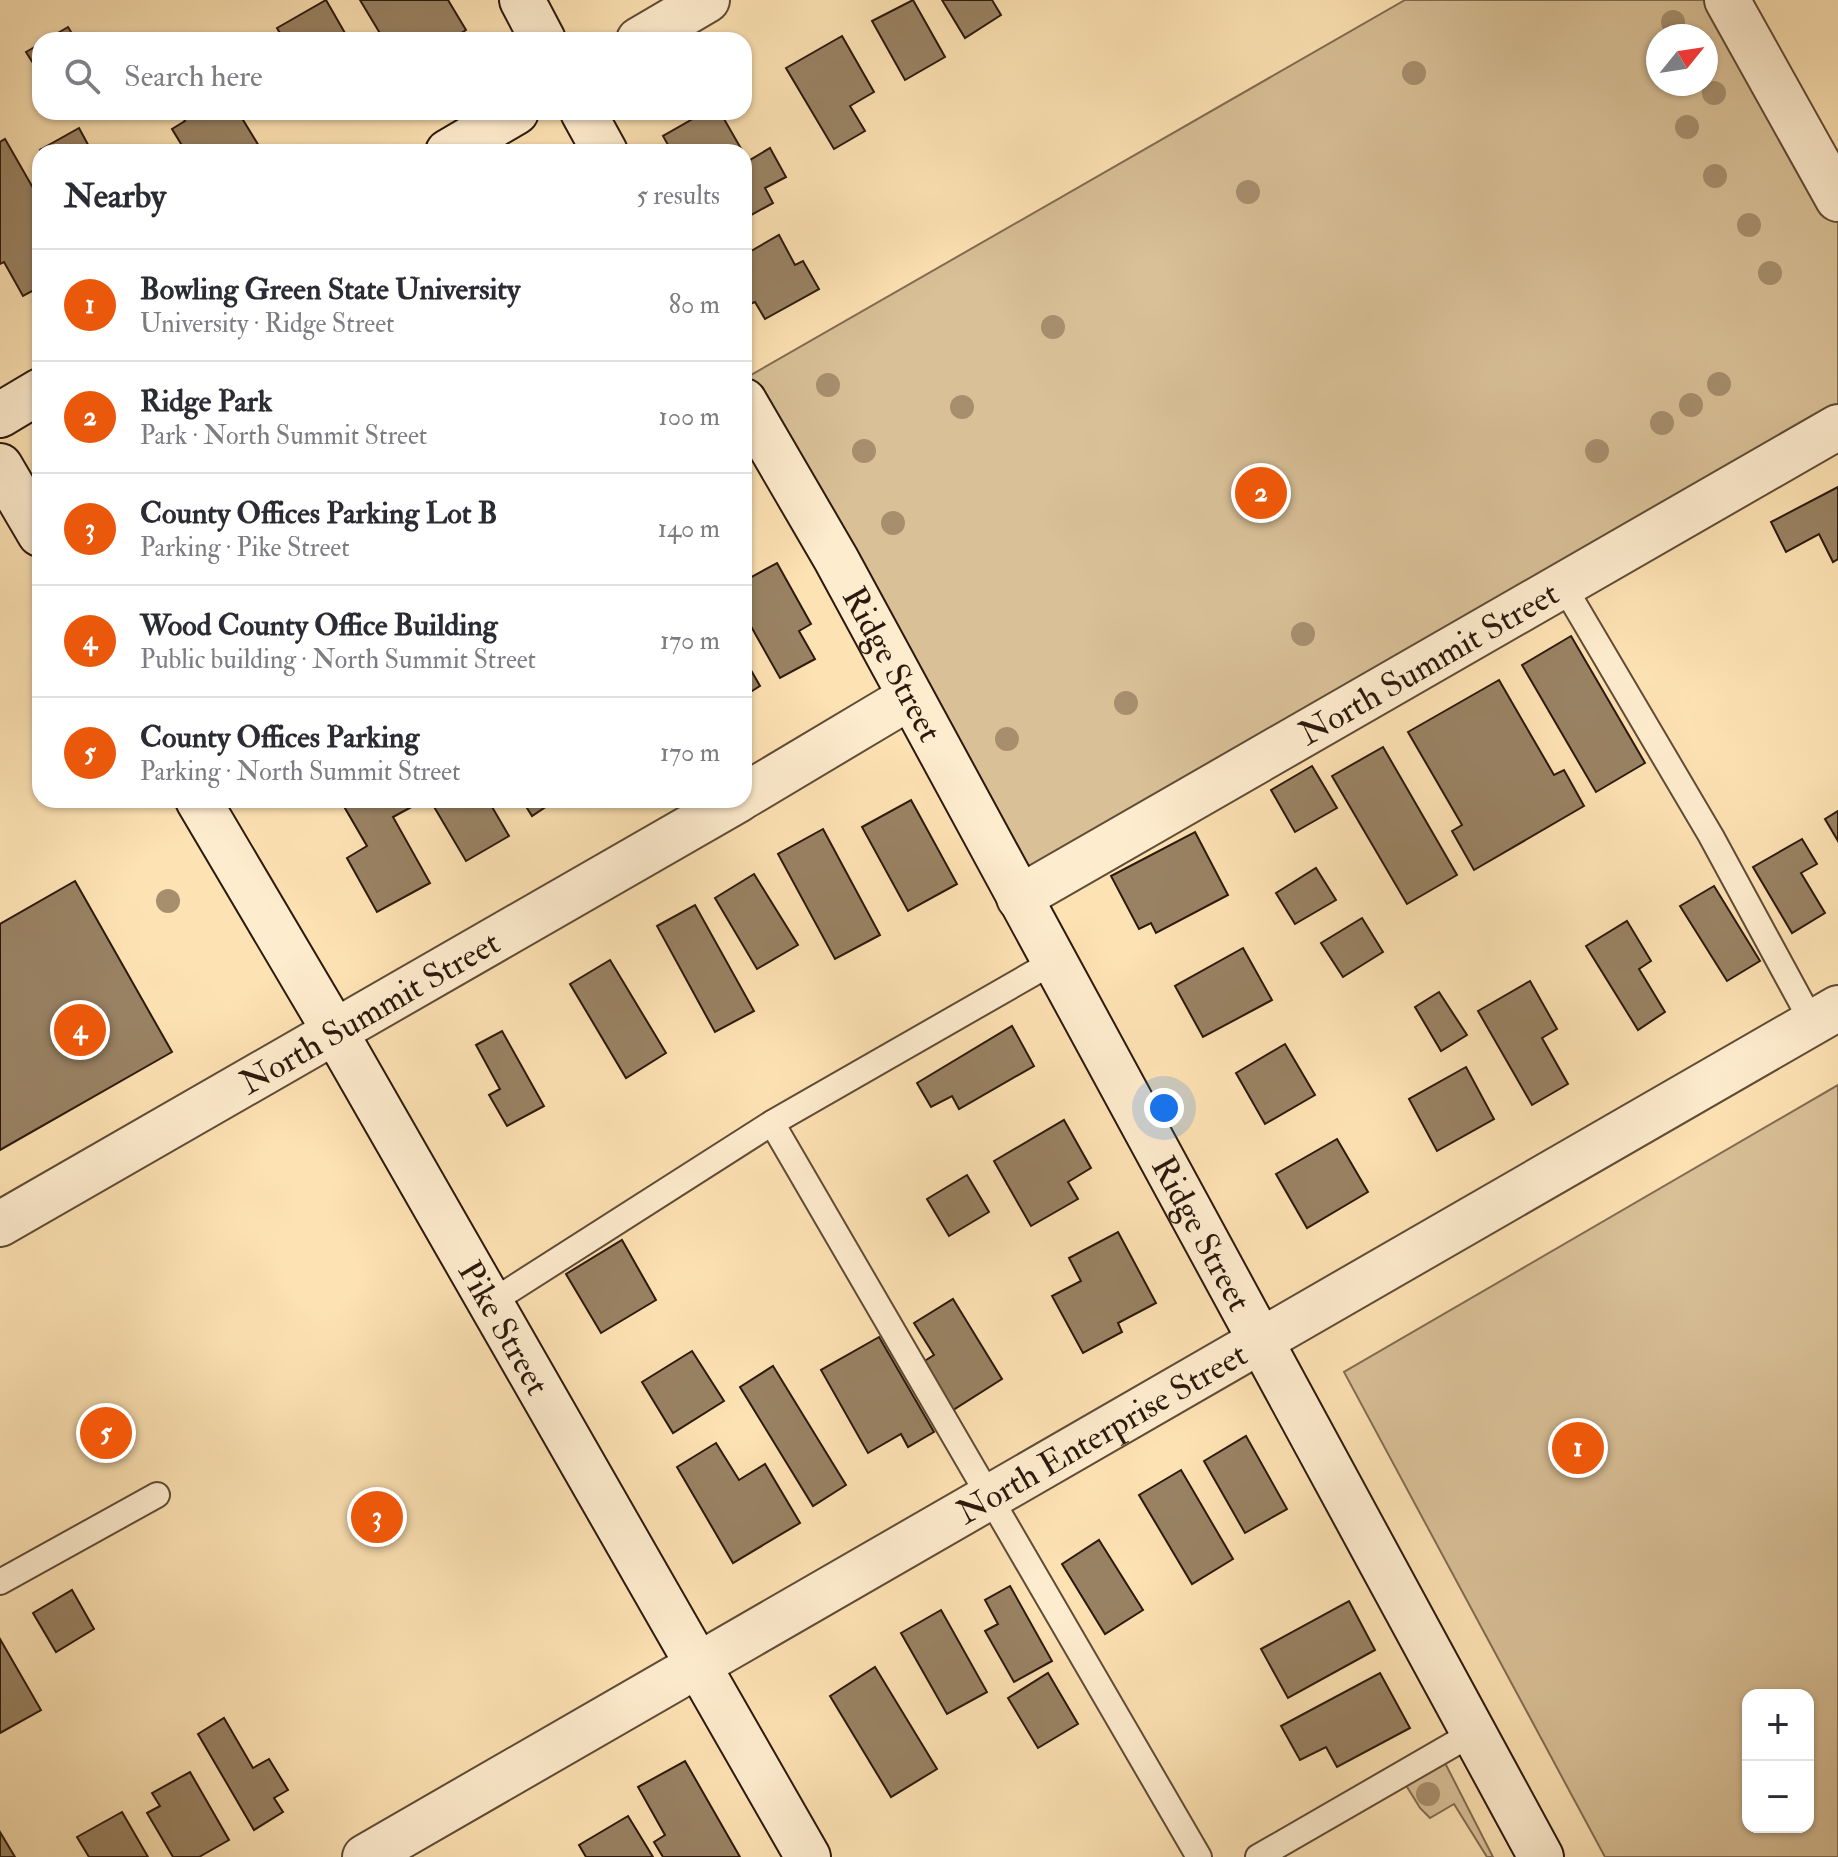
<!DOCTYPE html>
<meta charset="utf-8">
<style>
body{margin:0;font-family:"IM FELL Double Pica",serif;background:#f2f2f3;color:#2b2b33}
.controls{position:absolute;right:24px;bottom:24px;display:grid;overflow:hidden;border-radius:16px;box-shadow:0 2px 6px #0004}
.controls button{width:72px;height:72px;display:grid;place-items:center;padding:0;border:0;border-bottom:2px solid #e1e1e2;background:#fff;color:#2b2b33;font:40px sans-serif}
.compass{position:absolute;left:1646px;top:24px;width:72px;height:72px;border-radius:50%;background:#fff;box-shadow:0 2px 6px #0004;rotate:60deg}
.you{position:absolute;left:1164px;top:1108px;width:28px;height:28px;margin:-20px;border:6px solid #fff;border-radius:50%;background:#1a73e8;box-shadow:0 0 0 12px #1a73e833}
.badge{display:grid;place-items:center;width:52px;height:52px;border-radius:50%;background:#ea580c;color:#fff;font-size:26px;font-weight:700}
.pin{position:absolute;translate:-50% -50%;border:4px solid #fff;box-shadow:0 2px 8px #0006}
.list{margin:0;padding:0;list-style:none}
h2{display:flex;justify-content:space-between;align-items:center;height:104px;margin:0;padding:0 32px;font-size:34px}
h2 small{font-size:26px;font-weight:400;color:#7c7c81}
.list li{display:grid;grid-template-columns:52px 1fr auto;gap:24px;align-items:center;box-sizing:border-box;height:112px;padding:0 32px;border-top:2px solid #e1e1e2}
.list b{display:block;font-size:30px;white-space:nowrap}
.list p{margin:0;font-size:26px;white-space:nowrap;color:#7c7c81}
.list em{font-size:26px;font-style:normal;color:#7c7c81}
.icon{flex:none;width:44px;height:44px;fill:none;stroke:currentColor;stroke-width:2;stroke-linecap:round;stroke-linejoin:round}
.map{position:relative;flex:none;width:1838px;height:1857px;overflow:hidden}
.search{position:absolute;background:#fff;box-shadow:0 2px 6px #0004;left:32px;top:32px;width:720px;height:88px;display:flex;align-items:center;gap:20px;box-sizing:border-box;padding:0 28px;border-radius:24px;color:#7c7c81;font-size:30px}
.panel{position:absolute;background:#fff;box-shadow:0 2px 6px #0004;left:32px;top:144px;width:720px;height:664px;border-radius:24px}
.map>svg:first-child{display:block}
.green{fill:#d9c097;stroke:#826c52;stroke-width:2;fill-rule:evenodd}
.building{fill:#998263;stroke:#2c190d;stroke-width:2}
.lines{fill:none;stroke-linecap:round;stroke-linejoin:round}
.lane-casing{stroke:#604b36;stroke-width:28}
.street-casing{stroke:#604b36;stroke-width:48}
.secondary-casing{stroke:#2c190d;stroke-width:48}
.lane{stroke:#feecce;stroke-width:24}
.street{stroke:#feecce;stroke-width:44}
.secondary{stroke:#feecce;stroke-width:44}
.tree{fill:#a78f6e}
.labels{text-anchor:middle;stroke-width:7;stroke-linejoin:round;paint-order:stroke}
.street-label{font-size:34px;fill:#2c190d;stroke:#feecce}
</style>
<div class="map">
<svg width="1838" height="1857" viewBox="0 0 1838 1857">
<rect width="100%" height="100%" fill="#fde2b3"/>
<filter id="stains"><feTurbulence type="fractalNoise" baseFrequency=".0025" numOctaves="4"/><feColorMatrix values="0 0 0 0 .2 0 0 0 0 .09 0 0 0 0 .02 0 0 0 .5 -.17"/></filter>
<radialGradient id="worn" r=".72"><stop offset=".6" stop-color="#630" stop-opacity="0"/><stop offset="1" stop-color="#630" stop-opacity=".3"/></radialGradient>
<!-- green -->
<g class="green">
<path d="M1405,0h322l111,199v228l-819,471 -275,-519zM1658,36h48v48h-48z"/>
<path d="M1838,1085v772h-233l-261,-485zM1808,1695v132h-60v-132z"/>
<polygon points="1443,1759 1493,1857 1487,1857 1454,1804 1430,1818 1420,1808 1404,1782"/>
</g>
<!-- building -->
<g class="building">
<polygon points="326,0 349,40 284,40 277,28"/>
<polygon points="360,0 448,0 466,30 450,40 384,40"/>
<polygon points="913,0 945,57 905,80 872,21"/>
<polygon points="942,0 992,0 1001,15 965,38"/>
<polygon points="68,27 76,40 46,40"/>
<polygon points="842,36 874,92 850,106 865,131 834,149 786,68"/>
<polygon points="40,44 40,74 26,52"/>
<polygon points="179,112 244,112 240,115 259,146 250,152 186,152 172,129 185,121"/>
<polygon points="705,112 720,112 743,152 672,152 663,136"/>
<polygon points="79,128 92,152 41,152 40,150"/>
<polygon points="5,139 40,200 40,287 23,296 4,262 0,264 0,142"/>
<polygon points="770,148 786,177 765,188 773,203 744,219 744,154 748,161"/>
<polygon points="779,235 795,265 803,261 819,289 765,319 755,302 750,304 744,293 744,255"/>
<polygon points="1838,487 1838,559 1833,562 1819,534 1786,552 1771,522"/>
<polygon points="777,563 811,624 799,631 815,659 780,678 744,614 744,581"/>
<polygon points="1571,636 1645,763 1596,792 1522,665"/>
<polygon points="744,658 760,686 744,696"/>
<polygon points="1499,680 1554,775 1564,770 1584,806 1474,870 1452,831 1462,825 1408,732"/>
<polygon points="1383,747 1457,875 1407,904 1332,776"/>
<polygon points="1312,766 1337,808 1295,832 1271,790"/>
<polygon points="347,800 415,800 417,804 393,817 430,883 377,912 347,858 367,846 342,803"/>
<polygon points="430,800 488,800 509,836 466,861"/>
<polygon points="522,800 556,800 532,816"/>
<polygon points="911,800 957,884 908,911 862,827"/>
<polygon points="1838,811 1838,841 1825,819"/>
<polygon points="823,829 880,935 835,959 778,854"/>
<polygon points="1195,832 1228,895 1156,933 1151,923 1139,929 1111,876"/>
<polygon points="1802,839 1817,864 1801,873 1825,913 1792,933 1753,867"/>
<polygon points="1316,868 1336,900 1295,924 1276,893"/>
<polygon points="754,874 798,945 757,969 715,898"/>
<polygon points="75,881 172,1052 0,1150 0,924"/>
<polygon points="1714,886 1760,961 1727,981 1680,906"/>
<polygon points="695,905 754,1011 715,1032 657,926"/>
<polygon points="1362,918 1383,952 1343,977 1321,943"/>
<polygon points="1627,921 1651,961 1639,969 1665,1012 1638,1030 1586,946"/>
<polygon points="1243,948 1272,1000 1203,1037 1175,986"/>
<polygon points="610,960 666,1053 626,1078 570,984"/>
<polygon points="1530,981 1557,1029 1542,1038 1568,1084 1532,1105 1478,1011"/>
<polygon points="1439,992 1467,1035 1441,1051 1415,1007"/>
<polygon points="1012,1026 1034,1066 959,1109 952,1096 931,1107 917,1083"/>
<polygon points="502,1031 544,1106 507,1126 489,1095 500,1089 476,1045"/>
<polygon points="1285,1044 1315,1095 1265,1124 1236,1073"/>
<polygon points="1466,1067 1494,1119 1437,1151 1409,1099"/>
<polygon points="1064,1120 1091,1168 1068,1182 1078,1199 1031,1226 994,1161"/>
<polygon points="1337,1139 1368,1192 1307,1228 1276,1174"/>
<polygon points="967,1175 989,1212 949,1236 927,1199"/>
<polygon points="1118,1232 1156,1303 1118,1323 1122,1332 1083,1353 1052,1296 1081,1281 1069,1258"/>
<polygon points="622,1240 656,1300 601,1333 566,1274"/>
<polygon points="953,1299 1002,1379 953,1410 923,1362 934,1355 914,1323"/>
<polygon points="879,1337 934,1432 908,1447 901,1434 868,1453 821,1370"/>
<polygon points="692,1351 724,1401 673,1433 642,1382"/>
<polygon points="773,1366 846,1485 813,1506 740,1387"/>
<polygon points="1246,1436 1287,1509 1245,1533 1204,1461"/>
<polygon points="716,1443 739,1480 765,1464 800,1523 733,1563 677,1467"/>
<polygon points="1181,1470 1233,1559 1192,1584 1139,1495"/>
<polygon points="1099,1540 1143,1610 1105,1634 1062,1564"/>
<polygon points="1010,1586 1052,1661 1014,1682 985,1631 998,1624 985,1600"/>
<polygon points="72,1590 94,1629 56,1652 33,1613"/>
<polygon points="1349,1601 1375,1650 1288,1698 1261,1649"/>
<polygon points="941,1610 987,1692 947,1714 901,1633"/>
<polygon points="0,1639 41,1710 0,1733"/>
<polygon points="875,1667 937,1769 891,1797 830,1696"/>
<polygon points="1048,1673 1078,1724 1038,1748 1008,1698"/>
<polygon points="1380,1673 1410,1728 1337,1767 1326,1747 1300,1760 1281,1726"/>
<polygon points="224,1718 253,1768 269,1759 288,1790 274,1798 283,1812 254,1830 198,1734"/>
<polygon points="685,1761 740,1857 663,1857 654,1842 665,1835 638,1787"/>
<polygon points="190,1772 229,1840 199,1857 173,1857 147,1813 160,1806 152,1793"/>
<polygon points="122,1812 148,1857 89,1857 77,1837"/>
<polygon points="628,1816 653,1857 586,1857 579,1845"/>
<polygon points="0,1832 15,1857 0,1857"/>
</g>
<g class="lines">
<!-- lane casing -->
<g class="lane-casing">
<g id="lane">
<polyline points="1563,585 1711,836 1812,1022"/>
<polyline points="772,1123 1199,1857"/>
<polyline points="490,1303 772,1123 1053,962"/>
<polyline points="0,1582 157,1495"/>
<polyline points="1258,1857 1473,1733"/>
</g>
</g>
<!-- street casing -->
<g class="street-casing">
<g id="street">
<polyline points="1727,0 1838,199"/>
<polyline points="639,40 707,0"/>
<polyline points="744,796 910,697"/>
<path id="s1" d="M1019,898l819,-471"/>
<path id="s2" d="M0,1224l738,-424"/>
<path id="s3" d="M365,1857l1473,-849"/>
</g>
</g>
<!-- secondary casing -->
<g class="secondary-casing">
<g id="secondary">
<polyline points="522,0 543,40"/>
<polyline points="583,112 605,152"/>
<polyline points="448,152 516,112"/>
<path id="s4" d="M744,401l92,158 705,1298"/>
<polyline points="0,415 40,391"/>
<polyline points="0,466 40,534"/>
<path id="s5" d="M198,800l136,230 474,827"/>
</g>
</g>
<!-- lane -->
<use href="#lane" class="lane"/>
<!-- street -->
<use href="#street" class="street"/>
<!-- secondary -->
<use href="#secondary" class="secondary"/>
</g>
<!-- trees -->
<g class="tree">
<circle cx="1673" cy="22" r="12"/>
<circle cx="1414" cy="73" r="12"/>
<circle cx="1714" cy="93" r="12"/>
<circle cx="1687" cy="127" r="12"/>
<circle cx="1715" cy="176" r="12"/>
<circle cx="1248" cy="192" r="12"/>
<circle cx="1749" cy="225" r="12"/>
<circle cx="1770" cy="273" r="12"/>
<circle cx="1053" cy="327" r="12"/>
<circle cx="1719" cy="384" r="12"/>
<circle cx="828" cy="385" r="12"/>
<circle cx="1691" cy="405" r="12"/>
<circle cx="962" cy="407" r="12"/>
<circle cx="1662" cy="423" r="12"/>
<circle cx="864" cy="451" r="12"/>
<circle cx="1597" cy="451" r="12"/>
<circle cx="893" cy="523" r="12"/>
<circle cx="1303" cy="634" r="12"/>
<circle cx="1126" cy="703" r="12"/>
<circle cx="1007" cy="739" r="12"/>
<circle cx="168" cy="901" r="12"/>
<circle cx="1428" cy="1794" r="12"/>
</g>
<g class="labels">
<!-- street labels -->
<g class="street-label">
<text dy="12" stroke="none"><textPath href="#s1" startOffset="472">North Summit Street</textPath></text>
<text dy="12" stroke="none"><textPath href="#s4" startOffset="302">Ridge Street</textPath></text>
<text dy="12" stroke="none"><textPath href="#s2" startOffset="426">North Summit Street</textPath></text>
<text dy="12" stroke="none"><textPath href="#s4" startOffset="950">Ridge Street</textPath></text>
<text dy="12" stroke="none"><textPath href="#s5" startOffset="610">Pike Street</textPath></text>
<text dy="12" stroke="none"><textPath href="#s3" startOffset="850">North Enterprise Street</textPath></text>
</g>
</g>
<rect width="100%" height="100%" filter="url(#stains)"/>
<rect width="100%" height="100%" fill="url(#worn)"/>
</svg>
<div class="controls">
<button>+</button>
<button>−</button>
</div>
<svg class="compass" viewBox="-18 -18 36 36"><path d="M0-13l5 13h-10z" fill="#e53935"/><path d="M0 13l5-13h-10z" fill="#7c7c81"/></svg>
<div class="you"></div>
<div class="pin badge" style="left:1578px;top:1448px">1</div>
<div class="pin badge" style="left:1261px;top:493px">2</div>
<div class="pin badge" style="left:377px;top:1517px">3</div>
<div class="pin badge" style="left:80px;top:1030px">4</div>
<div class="pin badge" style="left:106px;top:1433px">5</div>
<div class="search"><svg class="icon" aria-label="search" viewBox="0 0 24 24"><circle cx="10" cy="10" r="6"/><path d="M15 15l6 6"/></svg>Search here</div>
<section class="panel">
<h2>Nearby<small>5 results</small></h2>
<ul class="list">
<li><span class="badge">1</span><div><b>Bowling Green State University</b><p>University · Ridge Street</p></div><em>80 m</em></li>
<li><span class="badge">2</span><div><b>Ridge Park</b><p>Park · North Summit Street</p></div><em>100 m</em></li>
<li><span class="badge">3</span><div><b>County Offices Parking Lot B</b><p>Parking · Pike Street</p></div><em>140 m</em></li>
<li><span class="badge">4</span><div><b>Wood County Office Building</b><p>Public building · North Summit Street</p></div><em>170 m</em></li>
<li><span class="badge">5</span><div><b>County Offices Parking</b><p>Parking · North Summit Street</p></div><em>170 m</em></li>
</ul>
</section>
</div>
